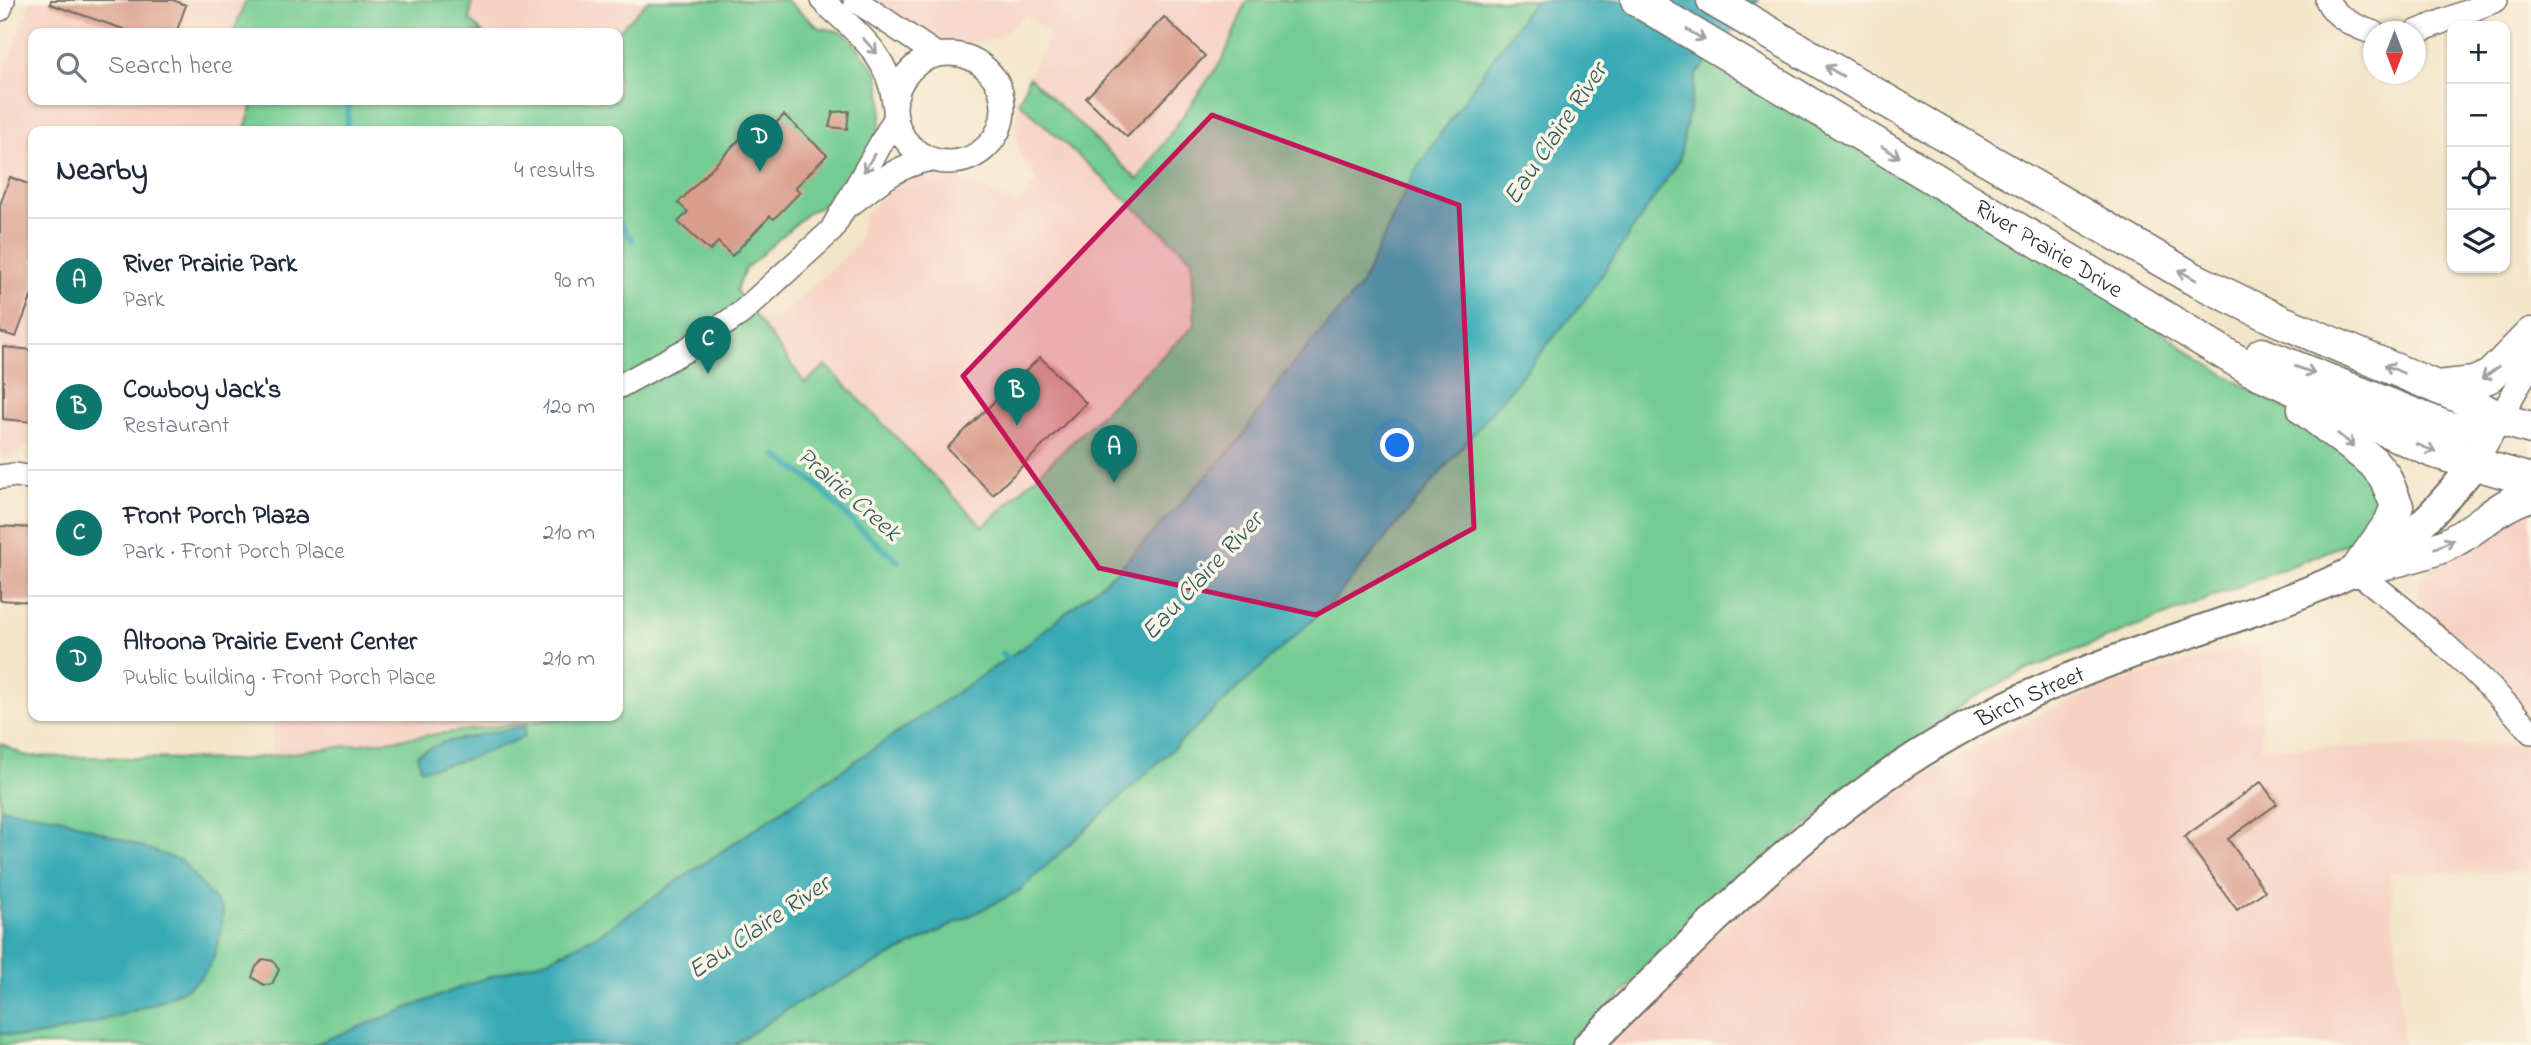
<!DOCTYPE html>
<meta charset="utf-8">
<style>
body{margin:0;font-family:"Indie Flower",sans-serif;background:#f6f6f7;color:#1f2937}
.controls{position:absolute;right:21px;top:21px;display:grid;overflow:hidden;border-radius:14px;box-shadow:0 2px 5px #0004}
.controls button{width:63px;height:63px;display:grid;place-items:center;padding:0;border:0;border-bottom:2px solid #e0e1e3;background:#fff;color:#1f2937;font:35px sans-serif}
.compass{position:absolute;left:2363px;top:21px;width:63px;height:63px;border-radius:50%;background:#fff;box-shadow:0 2px 5px #0004;rotate:180deg}
.you{position:absolute;left:1398px;top:446px;width:24px;height:24px;margin:-18px;border:5px solid #fff;border-radius:50%;background:#1a73e8;box-shadow:0 0 0 10px #1a73e833}
.badge{display:grid;place-items:center;width:46px;height:46px;border-radius:50%;background:#0f766e;color:#fff;font-size:23px;font-weight:700}
.pin{position:absolute;translate:-50% -58px;filter:drop-shadow(0 2px 4px #0008)}
.pin::after{content:'';position:absolute;top:37px;width:24px;height:21px;background:inherit;clip-path:polygon(0 0,100% 0,50% 100%)}
.list{margin:0;padding:0;list-style:none}
h2{display:flex;justify-content:space-between;align-items:center;height:91px;margin:0;padding:0 28px;font-size:30px}
h2 small{font-size:23px;font-weight:400;color:#747a83}
.list li{display:grid;grid-template-columns:46px 1fr auto;gap:21px;align-items:center;box-sizing:border-box;height:126px;padding:0 28px;border-top:2px solid #e0e1e3}
.list b{display:block;font-size:26px;white-space:nowrap}
.list p{margin:0;font-size:23px;white-space:nowrap;color:#747a83}
.list em{font-size:23px;font-style:normal;color:#747a83}
.icon{flex:none;width:38px;height:38px;fill:none;stroke:currentColor;stroke-width:2;stroke-linecap:round;stroke-linejoin:round}
.map{position:relative;flex:none;width:2531px;height:1045px;overflow:hidden}
.search{position:absolute;background:#fff;box-shadow:0 2px 5px #0004;left:28px;top:28px;width:595px;height:77px;display:flex;align-items:center;gap:18px;box-sizing:border-box;padding:0 24px;border-radius:14px;color:#747a83;font-size:26px}
.panel{position:absolute;background:#fff;box-shadow:0 2px 5px #0004;left:28px;top:126px;width:595px;height:595px;border-radius:14px}
.map>svg:first-child{display:block}
.built{fill:#f6d2c4}
.green{fill:#73cc93;stroke:#4f7c5f;stroke-width:2}
.water{fill:#39aab5;stroke:#326a70;stroke-width:2}
.lines{fill:none;stroke-linecap:round;stroke-linejoin:round}
.stream{stroke:#39aab5;stroke-width:6}
.building{fill:#da9e8d}
.minor-casing{stroke:#716c62;stroke-width:26}
.tertiary-casing{stroke:#716c62;stroke-width:32}
.secondary-casing{stroke:#716c62;stroke-width:35}
.minor{stroke:#fff;stroke-width:23}
.tertiary{stroke:#fff;stroke-width:28}
.secondary{stroke:#fff;stroke-width:32}
.oneway{stroke:#a0a0a0}
.marked{fill:#c2185b;fill-opacity:0.2;stroke:#c2185b;stroke-width:5;stroke-linejoin:round}
.labels{text-anchor:middle;stroke-width:7;stroke-linejoin:round;paint-order:stroke}
.street-label{font-size:24px;fill:#2b2b2b;stroke:#fcf5e5}
.water-label{font-size:26px;font-style:italic;fill:#315e62;stroke:#fcf5e5}
</style>
<div class="map">
<svg width="2531" height="1045" viewBox="0 0 2531 1045">
<rect width="100%" height="100%" fill="#fcf5e5"/>
<filter id="ink" filterUnits="userSpaceOnUse"><feTurbulence type="fractalNoise" baseFrequency=".0143" numOctaves="2"/><feDisplacementMap in="SourceGraphic" scale="14" xChannelSelector="R" yChannelSelector="G"/><feConvolveMatrix kernelMatrix="1 2 1 2 8 2 1 2 1" color-interpolation-filters="sRGB"/></filter>
<filter id="wash" filterUnits="userSpaceOnUse"><feTurbulence type="fractalNoise" baseFrequency=".00686" numOctaves="4" result="noise"/><feDisplacementMap in="SourceGraphic" scale="28" xChannelSelector="R" yChannelSelector="G"/><feGaussianBlur stdDeviation="1.57" result="paint"/><feColorMatrix in="noise" values="0 0 0 0 0 0 0 0 0 0 0 0 0 0 0 0 0 1.4 0 .05"/><feComposite in="paint" operator="in"/></filter>
<g filter="url(#wash)">
<rect width="100%" height="100%" fill="#f3e5c9"/>
<!-- built -->
<g class="built">
<polygon points="31,0 246,0 233,33 33,33 33,100 240,100 253,105 244,131 33,131 33,448 27,447 7,458 0,457 0,84"/>
<polygon points="472,0 648,0 617,33 483,33 470,20"/>
<polygon points="871,0 1247,0 1224,57 1138,180 1029,77 1049,35 1025,14 1010,30 991,40 959,44 941,40 922,32"/>
<polygon points="1019,102 1192,259 1195,326 983,527 827,365 806,383 759,320 775,321 857,245 864,216 888,192 909,180 928,175 946,175 981,188 1016,205 1037,180 1021,159 1018,149 1016,119"/>
<polygon points="2531,507 2531,712 2430,624 2421,608 2418,593 2420,580 2433,566"/>
<polygon points="2262,642 2261,748 2531,744 2531,872 2390,873 2404,1045 1606,1045 1707,944 1804,856 1949,760 2048,710 2114,683"/>
<polygon points="272,716 578,716 273,756"/>
</g>
<!-- green -->
<g class="green">
<polygon points="246,0 472,0 470,20 483,33 233,33"/>
<polygon points="648,0 786,0 818,27 841,32 851,39 878,73 882,100 881,118 878,132 854,179 835,199 809,212 745,269 736,290 805,383 826,365 983,527 1195,325 1192,259 1019,102 1029,77 1138,180 1224,57 1247,0 1534,0 1473,87 1433,164 1360,287 1280,379 1241,439 1117,571 1024,647 598,935 550,959 480,980 313,1045 0,1045 0,743 25,756 238,760 578,716 618,716 618,131 244,131 253,105 240,100 618,100 617,33"/>
<polygon points="1714,52 2130,307 2200,360 2285,409 2346,452 2370,472 2380,507 2373,525 2347,543 2314,557 2029,669 1970,699 1843,793 1656,960 1571,1045 734,1045 795,1004 1019,891 1679,161 1696,75"/>
</g>
<!-- water -->
<g class="water">
<polygon points="1534,0 1759,0 1696,75 1679,161 1585,300 1335,599 1019,891 795,1004 734,1045 313,1045 480,980 550,959 598,935 1024,647 1117,571 1241,439 1280,379 1360,287 1416,169"/>
<path d="M525,726l-1,11c-33,13 -68,29 -103,32l-4,-15 27,-12z"/>
<path d="M0,808l59,9 123,44 41,50c-1,20 -7,49 -21,65 -21,26 -141,59 -176,61 -8,0 -17,-3 -26,-4z"/>
</g>
<g class="lines">
<!-- stream -->
<g class="stream">
<polyline points="346,131 350,100"/>
<polyline points="618,222 632,240"/>
<polyline points="777,456 814,482 857,526 898,561"/>
<polyline points="1002,654 1014,663"/>
</g>
</g>
<g id="blocks">
<!-- building -->
<g class="building">
<polygon points="51,0 173,0 186,5 176,33 161,30 160,33 135,33 50,4"/>
<polygon points="1164,17 1205,56 1127,137 1086,98"/>
<polygon points="849,111 847,129 829,127 833,112"/>
<polygon points="784,115 827,155 795,188 800,192 774,219 770,216 732,256 718,242 710,251 678,222 688,212 678,203 760,118 771,128"/>
<polygon points="10,177 33,186 33,292 16,337 0,332 0,205"/>
<polygon points="3,347 33,350 33,422 3,419"/>
<polygon points="1040,357 1086,403 993,495 947,448"/>
<polygon points="0,526 33,528 33,602 0,600"/>
<polygon points="2261,782 2277,804 2228,839 2265,891 2237,910 2184,837"/>
<polygon points="263,959 273,961 279,970 272,984 264,985 252,977 256,967"/>
</g>
</g>
</g>
<g filter="url(#ink)">
<use href="#blocks" fill-opacity="0" stroke="#716c62" stroke-width="2"/>
<g class="lines">
<!-- minor casing -->
<g class="minor-casing">
<g id="minor">
<path d="M822,0c33,31 67,54 72,103"/>
<polyline points="855,0 937,55"/>
<path d="M2327,0c8,18 29,27 47,33"/>
<polyline points="0,9 3,0"/>
<polyline points="2416,32 2496,0"/>
<circle cx="949" cy="108" r="54"/>
<path d="M851,204c28,-22 44,-37 79,-45"/>
<polyline points="618,387 686,350 741,313 831,231 896,117"/>
<polyline points="2475,464 2531,362"/>
<polyline points="0,477 16,475 33,478"/>
<path d="M2356,571c63,49 124,101 175,161"/>
</g>
</g>
<!-- tertiary casing -->
<g class="tertiary-casing">
<g id="tertiary">
<path id="s1" d="M1588,1045c117,-115 225,-233 370,-314 78,-44 161,-74 245,-102 59,-21 138,-45 189,-81 33,-23 57,-53 83,-84"/>
</g>
</g>
<!-- secondary casing -->
<g class="secondary-casing">
<g id="secondary">
<path id="s2" d="M1637,0l615,370 182,82 97,28"/>
<polyline points="1713,0 2192,278 2278,320 2467,400 2500,419 2531,428"/>
<polyline points="2262,354 2448,428 2472,430 2500,419"/>
<polyline points="2437,387 2474,383 2490,376 2531,334"/>
<polyline points="2304,409 2373,462 2385,477 2397,506 2390,523 2356,571"/>
<path d="M2356,571c27,-8 65,-15 90,-26 30,-14 52,-41 85,-50"/>
</g>
</g>
<!-- minor -->
<use href="#minor" class="minor"/>
<!-- tertiary -->
<use href="#tertiary" class="tertiary"/>
<!-- secondary -->
<use href="#secondary" class="secondary"/>
</g>
<!-- one-way arrows -->
<defs><path id="oneway-shaft" d="M-6 0H5M1.5-3L5.5 0L1.5 3" fill="none" stroke-width="1.6" stroke-linecap="round" stroke-linejoin="round" transform="scale(1.75)"/></defs>
<g class="oneway">
<use href="#oneway-shaft" transform="translate(1696 35) rotate(31)"/>
<use href="#oneway-shaft" transform="translate(870 46) rotate(47)"/>
<use href="#oneway-shaft" transform="translate(1834 71) rotate(-150)"/>
<use href="#oneway-shaft" transform="translate(1891 152) rotate(31)"/>
<use href="#oneway-shaft" transform="translate(869 163) rotate(120)"/>
<use href="#oneway-shaft" transform="translate(2187 275) rotate(-151)"/>
<use href="#oneway-shaft" transform="translate(2394 369) rotate(-156)"/>
<use href="#oneway-shaft" transform="translate(2305 370) rotate(20)"/>
<use href="#oneway-shaft" transform="translate(2490 373) rotate(144)"/>
<use href="#oneway-shaft" transform="translate(2346 440) rotate(37)"/>
<use href="#oneway-shaft" transform="translate(2426 448) rotate(22)"/>
<use href="#oneway-shaft" transform="translate(2444 544) rotate(-24)"/>
</g>
</g>
<!-- marked area -->
<path class="marked" d="M1212,115l247,90 15,323 -158,87 -217,-47 -136,-192z"/>
<g class="labels">
<!-- street labels -->
<g class="street-label">
<text dy="8" stroke="none"><textPath href="#s2" startOffset="481">River Prairie Drive</textPath></text>
<text dy="8" stroke="none"><textPath href="#s1" startOffset="567">Birch Street</textPath></text>
</g>
<!-- water labels -->
<g class="water-label">
<text transform="translate(1554 133) rotate(-56)" y="9">Eau Claire River</text>
<text transform="translate(850 493) rotate(41)" y="9">Prairie Creek</text>
<text transform="translate(1201 575) rotate(-47)" y="9">Eau Claire River</text>
<text transform="translate(758 926) rotate(-34)" y="9">Eau Claire River</text>
</g>
</g>
</svg>
<div class="controls">
<button>+</button>
<button>−</button>
<button><svg class="icon" aria-label="locate" viewBox="0 0 24 24"><circle cx="12" cy="12" r="6"/><path d="M12 2v4M12 18v4M2 12h4M18 12h4"/></svg></button>
<button><svg class="icon" aria-label="layers" viewBox="0 0 24 24"><path d="M12 4l9 5-9 5-9-5zM3 14l9 5 9-5"/></svg></button>
</div>
<svg class="compass" viewBox="-18 -18 36 36"><path d="M0-13l5 13h-10z" fill="#e53935"/><path d="M0 13l5-13h-10z" fill="#747a83"/></svg>
<div class="you"></div>
<div class="pin badge" style="left:1114px;top:483px">A</div>
<div class="pin badge" style="left:1017px;top:426px">B</div>
<div class="pin badge" style="left:708px;top:374px">C</div>
<div class="pin badge" style="left:760px;top:172px">D</div>
<div class="search"><svg class="icon" aria-label="search" viewBox="0 0 24 24"><circle cx="10" cy="10" r="6"/><path d="M15 15l6 6"/></svg>Search here</div>
<section class="panel">
<h2>Nearby<small>4 results</small></h2>
<ul class="list">
<li><span class="badge">A</span><div><b>River Prairie Park</b><p>Park</p></div><em>90 m</em></li>
<li><span class="badge">B</span><div><b>Cowboy Jack's</b><p>Restaurant</p></div><em>120 m</em></li>
<li><span class="badge">C</span><div><b>Front Porch Plaza</b><p>Park · Front Porch Place</p></div><em>210 m</em></li>
<li><span class="badge">D</span><div><b>Altoona Prairie Event Center</b><p>Public building · Front Porch Place</p></div><em>210 m</em></li>
</ul>
</section>
</div>
